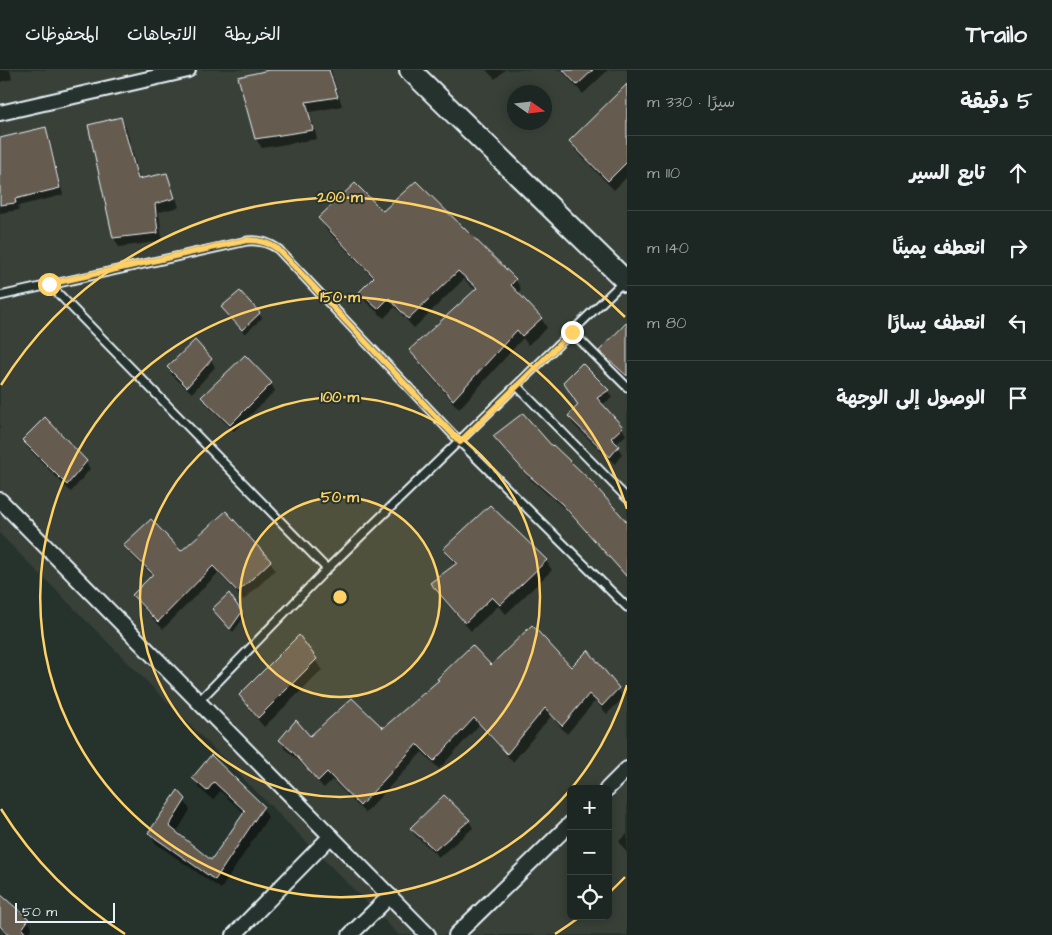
<!DOCTYPE html>
<html lang="ar">
<meta charset="utf-8">
<style>
body{margin:0;font-family:"Architects Daughter","Playpen Sans Arabic",sans-serif;background:#29322f;color:#f1f3f6;direction:rtl}
.controls{position:absolute;right:15px;bottom:15px;display:grid;overflow:hidden;border-radius:8px;box-shadow:0 2px 12px #0003}
.controls button{width:45px;height:45px;display:grid;place-items:center;padding:0;border:0;border-bottom:1px solid #3a4340;background:#1c2622;color:#f1f3f6;font:25px sans-serif}
.compass{position:absolute;left:507px;top:15px;width:45px;height:45px;border-radius:50%;background:#1c2622;box-shadow:0 2px 12px #0003;rotate:104deg}
.scale{position:absolute;left:15px;bottom:12px;width:100px;box-sizing:border-box;padding-left:5px;border:2px solid #e8f1f8;border-top:0;font-size:14px;line-height:18px;white-space:nowrap;color:#e8f1f8;-webkit-text-stroke:4px #26332d;paint-order:stroke}
.stop{position:absolute;width:15px;height:15px;margin:-11px;border:4px solid #ffd166;border-radius:50%;background:#fff}
.stop.end{background:#ffd166;border-color:#fff;box-shadow:0 1px 5px #0008}
.list{margin:0;padding:0;list-style:none}
h2{display:flex;justify-content:space-between;align-items:center;height:65px;margin:0;padding:0 20px;font-size:21px}
h2 small{font-size:16px;font-weight:400;color:#a0a5a5}
.list li{display:grid;grid-template-columns:32px 1fr auto;gap:15px;align-items:center;box-sizing:border-box;height:75px;padding:0 20px;border-top:1px solid #3a4340}
.list b{display:block;font-size:19px;white-space:nowrap}
.list em{font-size:16px;font-style:normal;color:#a0a5a5}
.icon{flex:none;width:28px;height:28px;fill:none;stroke:currentColor;stroke-width:2;stroke-linecap:round;stroke-linejoin:round}
.map{position:relative;flex:none;width:627px;height:865px;overflow:hidden;direction:ltr}
header{display:flex;align-items:center;gap:30px;box-sizing:border-box;height:70px;padding:0 25px;background:#1c2622;border-bottom:1px solid #3a4340}
header strong{font-size:24px}
nav{display:flex;gap:28px;margin-inline-start:auto;font-size:18px}
main{display:flex}
aside{flex:1;background:#1c2622}
.map>svg:first-child{display:block}
.built{fill:#393f37;fill-rule:evenodd}
.shadow{fill:#0007}
.building{fill:#655c4f;stroke:#e8f1f8}
.lines{fill:none;stroke-linecap:round;stroke-linejoin:round}
.lane-casing{stroke:#e8f1f8;stroke-width:11}
.street-casing{stroke:#e8f1f8;stroke-width:18}
.secondary-casing{stroke:#e8f1f8;stroke-width:24}
.lane{stroke:#26332d;stroke-width:7}
.street{stroke:#26332d;stroke-width:14}
.secondary{stroke:#26332d;stroke-width:20}
.route{stroke:#ffd166;stroke-width:6}
.ring{fill:none;stroke:#ffd166;stroke-width:2.5}
.centre{fill:#ffd166;stroke:#26332d;stroke-width:2.5}
.ring-label{font-size:15px;text-anchor:middle;font-weight:bold;fill:#ffd166;stroke:#26332d;stroke-width:4;stroke-linejoin:round;paint-order:stroke}
</style>
<header>
<strong>Trailo</strong>
<nav><a>الخريطة</a><a>الاتجاهات</a><a>المحفوظات</a></nav>
</header>
<main>
<aside>
<h2>5 دقيقة<small>سيرًا · 330 m</small></h2>
<ul class="list">
<li><svg class="icon" aria-label="ahead" viewBox="0 0 24 24"><path d="M12 20V5M6 11l6-6 6 6"/></svg><div><b>تابع السير</b></div><em>110 m</em></li>
<li><svg class="icon" aria-label="right" viewBox="0 0 24 24"><path d="M7 20v-9h11M14 6l5 5-5 5"/></svg><div><b>انعطف يمينًا</b></div><em>140 m</em></li>
<li><svg class="icon" aria-label="left" viewBox="0 0 24 24"><path d="M17 20v-9H6M10 6l-5 5 5 5"/></svg><div><b>انعطف يسارًا</b></div><em>80 m</em></li>
<li><svg class="icon" aria-label="arrive" viewBox="0 0 24 24"><path d="M6 21V4h12l-3 4 3 4H6"/></svg><div><b>الوصول إلى الوجهة</b></div></li>
</ul>
</aside>
<div class="map">
<svg width="627" height="865" viewBox="0 0 627 865">
<rect width="100%" height="100%" fill="#26332d"/>
<filter id="ink" filterUnits="userSpaceOnUse"><feTurbulence type="fractalNoise" baseFrequency=".02" numOctaves="2"/><feDisplacementMap in="SourceGraphic" scale="10" xChannelSelector="R" yChannelSelector="G"/><feConvolveMatrix kernelMatrix="1 2 1 2 8 2 1 2 1" color-interpolation-filters="sRGB"/></filter>
<g filter="url(#ink)">
<!-- built -->
<path class="built" d="M0,0h627v865h-228l-399,-401zM514,22h30v30h-30zM571,719h37v127h-37z"/>
<!-- shadow -->
<g class="shadow">
<polygon points="0,0 10,0 12,9 0,12"/>
<polygon points="272,0 331,0 342,36 310,42 317,69 262,78 256,69 239,8"/>
<polygon points="486,0 505,0 495,9"/>
<polygon points="561,0 608,0 583,24"/>
<polygon points="627,16 627,107 614,120 576,81 571,71"/>
<polygon points="121,48 126,57 140,110 166,104 171,113 179,137 159,142 162,171 119,177 114,168 90,56"/>
<polygon points="45,59 49,66 63,125 18,136 19,140 0,143 0,69"/>
<polygon points="383,142 515,209 521,219 517,223 541,248 547,258 528,275 523,268 459,339 416,290 411,280 476,221 464,209 414,258 395,237 384,248 366,232 360,222 374,209 325,158 320,148"/>
<polygon points="225,242 259,244 262,248 245,264"/>
<polygon points="627,254 627,308 604,288 600,281"/>
<polygon points="211,290 215,297 192,323 172,305 168,298"/>
<polygon points="582,295 608,321 612,328 601,335 622,358 626,365 616,374 622,384 615,394 573,354 569,346 579,335"/>
<polygon points="271,314 275,321 234,361 206,334 202,327"/>
<polygon points="495,366 552,378 627,454 627,506 568,442 531,410 499,373"/>
<polygon points="23,370 86,392 90,399 71,422 28,378"/>
<polygon points="125,475 270,491 275,500 244,530 218,503 163,559 138,533 133,525 153,506 130,484"/>
<polygon points="445,480 546,491 552,500 506,544 498,536 471,561 437,523 431,514 456,495 450,489"/>
<polygon points="241,542 244,547 233,562 217,544"/>
<polygon points="299,567 322,600 264,657 246,635 241,625"/>
<polygon points="588,582 618,619 623,628 607,644 595,631 567,664 551,646 513,692 479,655 439,699 422,682 365,743 332,710 324,718 299,691 285,679 280,670 383,659 491,597 571,598"/>
<polygon points="211,687 262,737 268,747 221,819 155,773 149,763 184,730 190,740 176,763 212,792 245,744 220,721 213,730 199,718 193,708"/>
<polygon points="469,751 473,758 439,787 415,765 411,758"/>
<polygon points="627,764 627,783 619,771"/>
<polygon points="0,831 28,850 32,858 27,865 7,865 0,857"/>
</g>
<!-- building -->
<g class="building">
<polygon points="269,0 329,0 338,27 306,32 313,60 255,69 238,7"/>
<polygon points="563,0 593,0 577,15"/>
<polygon points="627,14 627,92 608,111 569,71"/>
<polygon points="121,47 138,109 167,103 175,128 155,134 158,163 113,168 88,55"/>
<polygon points="46,57 60,118 15,129 16,133 0,135 0,68"/>
<polygon points="416,111 516,209 511,215 542,248 522,266 517,260 453,330 409,280 477,218 458,201 408,249 389,228 378,239 359,222 374,207 318,148 355,113 383,141"/>
<polygon points="240,221 260,243 242,260 221,237"/>
<polygon points="627,252 627,306 599,281"/>
<polygon points="195,270 212,289 187,317 167,297"/>
<polygon points="245,285 272,313 230,355 201,327"/>
<polygon points="582,293 609,320 597,328 623,357 611,368 619,376 610,387 568,346 578,335 563,312"/>
<polygon points="523,343 552,376 553,375 590,410 627,452 627,507 562,434 526,403 493,366"/>
<polygon points="45,347 87,391 67,415 22,370"/>
<polygon points="490,435 547,490 500,535 492,527 465,553 430,513 457,493 443,479"/>
<polygon points="226,441 271,491 238,522 213,496 158,552 132,525 153,504 123,475 151,449 181,481"/>
<polygon points="229,523 242,542 230,559 212,539"/>
<polygon points="532,555 571,597 588,580 619,618 602,636 589,624 562,656 545,638 507,684 474,648 434,691 417,674 360,736 327,702 318,711 293,682 279,670 296,650 310,666 352,628 383,658 439,610 437,609 472,575 491,595"/>
<polygon points="299,565 317,589 258,648 239,625"/>
<polygon points="211,685 264,736 215,810 148,763 178,720 186,729 169,756 211,790 245,741 214,712 207,721 192,708"/>
<polygon points="444,725 470,750 435,780 410,758"/>
<polygon points="0,824 29,849 22,859 27,865 8,865 0,856"/>
</g>
<g class="lines">
<!-- lane casing -->
<g class="lane-casing">
<g id="lane">
<polyline points="49,214 327,499"/>
<path d="M0,226l247,-55c12,-1 21,1 31,8l182,193 167,165"/>
<polyline points="572,262 627,317"/>
<polyline points="517,316 627,428"/>
<polyline points="199,631 327,499 623,212"/>
</g>
</g>
<!-- street casing -->
<g class="street-casing">
<g id="street">
<polyline points="0,43 188,0"/>
<polyline points="0,430 428,865"/>
<polyline points="607,719 627,699"/>
<polyline points="234,865 331,766"/>
<polyline points="350,865 390,826"/>
<polyline points="456,865 571,753"/>
</g>
</g>
<!-- secondary casing -->
<g class="secondary-casing">
<polyline id="secondary" points="410,0 627,212"/>
</g>
<!-- lane -->
<use href="#lane" class="lane"/>
<!-- street -->
<use href="#street" class="street"/>
<!-- secondary -->
<use href="#secondary" class="secondary"/>
</g>
</g>
<g class="lines" filter="url(#ink)">
<!-- route -->
<path class="route" d="M49,214l198,-44c12,0 21,2 31,9l182,193 112,-110"/>
</g>
<!-- distance rings -->
<circle cx="340" cy="527" r="100" fill="#ffd166" fill-opacity=".12"/>
<g class="ring">
<circle cx="340" cy="527" r="100"/>
<circle cx="340" cy="527" r="200"/>
<path d="M627 615A300 300 0 1 1 627 439"/>
<path d="M625 807A400 400 0 0 1 610 822M581 846A400 400 0 0 1 555 864M125 864A400 400 0 0 1 1 739M1 315A400 400 0 0 1 625 247"/>
</g>
<circle cx="340" cy="527" r="8" class="centre"/>
<g class="ring-label">
<text x="340" y="132">200 m</text>
<text x="340" y="232">150 m</text>
<text x="340" y="332">100 m</text>
<text x="340" y="432">50 m</text>
</g>
</svg>
<div class="controls">
<button>+</button>
<button>−</button>
<button><svg class="icon" aria-label="locate" viewBox="0 0 24 24"><circle cx="12" cy="12" r="6"/><path d="M12 2v4M12 18v4M2 12h4M18 12h4"/></svg></button>
</div>
<svg class="compass" viewBox="-18 -18 36 36"><path d="M0-13l5 13h-10z" fill="#e53935"/><path d="M0 13l5-13h-10z" fill="#a0a5a5"/></svg>
<div class="scale">50 m</div>
<div class="stop" style="left:49px;top:214px"></div>
<div class="stop end" style="left:572px;top:262px"></div>
</div>
</main>
